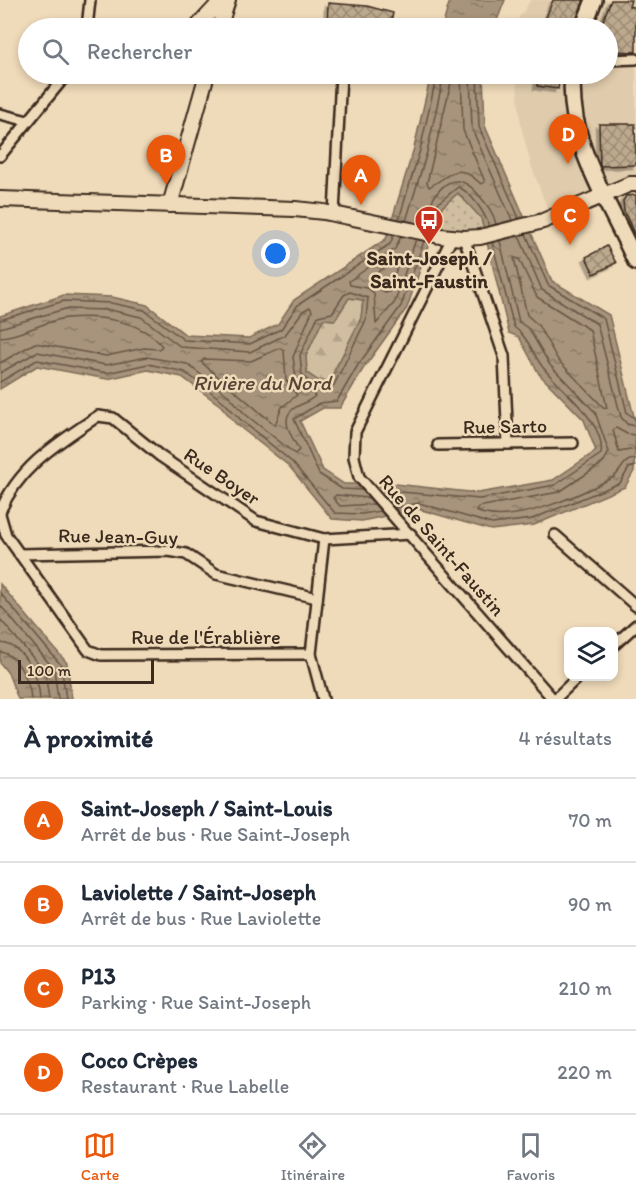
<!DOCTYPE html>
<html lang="fr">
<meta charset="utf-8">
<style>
body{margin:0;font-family:Itim,sans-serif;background:#f2f2f3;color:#1f2937}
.controls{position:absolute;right:18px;bottom:18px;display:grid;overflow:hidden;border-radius:12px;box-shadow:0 3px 9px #0003}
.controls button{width:54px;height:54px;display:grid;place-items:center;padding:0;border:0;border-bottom:2px solid #e0e1e3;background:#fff;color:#1f2937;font:30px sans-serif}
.scale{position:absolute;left:18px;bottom:15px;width:136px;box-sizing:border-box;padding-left:6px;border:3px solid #3b2a1e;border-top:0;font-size:16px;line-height:21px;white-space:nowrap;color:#3b2a1e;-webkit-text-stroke:4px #efdab9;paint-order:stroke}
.you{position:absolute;left:276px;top:254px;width:21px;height:21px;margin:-15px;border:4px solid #fff;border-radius:50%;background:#1a73e8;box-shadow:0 0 0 9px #1a73e833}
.badge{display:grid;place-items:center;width:39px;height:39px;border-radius:50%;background:#ea580c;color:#fff;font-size:20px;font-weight:700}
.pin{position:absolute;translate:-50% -50px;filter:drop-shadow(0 2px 3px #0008)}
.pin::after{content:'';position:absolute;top:32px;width:21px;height:18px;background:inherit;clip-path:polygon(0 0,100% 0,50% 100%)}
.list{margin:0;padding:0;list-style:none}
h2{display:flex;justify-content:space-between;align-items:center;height:78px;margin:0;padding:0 24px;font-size:26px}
h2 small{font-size:20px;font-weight:400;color:#747a83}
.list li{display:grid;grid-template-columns:39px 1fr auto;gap:18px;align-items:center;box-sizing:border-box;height:84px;padding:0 24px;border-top:2px solid #e0e1e3}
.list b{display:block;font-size:22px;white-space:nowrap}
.list p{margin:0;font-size:20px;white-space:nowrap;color:#747a83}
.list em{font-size:20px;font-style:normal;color:#747a83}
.icon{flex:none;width:33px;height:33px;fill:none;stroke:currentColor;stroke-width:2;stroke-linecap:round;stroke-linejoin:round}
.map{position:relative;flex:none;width:636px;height:699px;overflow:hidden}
.search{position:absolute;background:#fff;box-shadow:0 3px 9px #0003;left:18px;right:18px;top:18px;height:66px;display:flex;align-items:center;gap:15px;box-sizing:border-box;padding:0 21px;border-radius:33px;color:#747a83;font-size:22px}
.sheet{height:414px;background:#fff}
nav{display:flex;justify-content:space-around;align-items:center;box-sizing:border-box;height:84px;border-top:2px solid #e0e1e3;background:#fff;font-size:16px;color:#747a83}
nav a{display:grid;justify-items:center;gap:3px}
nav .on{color:#ea580c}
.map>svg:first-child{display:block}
.built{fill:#e0cbac}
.grass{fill:url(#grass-dots);stroke:#86745f;stroke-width:1.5}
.forest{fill:url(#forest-firs);stroke:#86745f;stroke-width:1.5}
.water{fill:url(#water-ripples);stroke:#7c6a56;stroke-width:1.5;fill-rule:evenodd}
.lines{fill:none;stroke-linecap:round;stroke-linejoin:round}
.shore{stroke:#675444;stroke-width:1.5}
.building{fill:url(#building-cross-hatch);stroke:#3b2a1e;stroke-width:1.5;filter:url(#shadow)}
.street-casing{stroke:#3b2a1e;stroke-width:14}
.secondary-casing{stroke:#3b2a1e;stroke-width:18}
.primary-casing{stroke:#3b2a1e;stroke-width:20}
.street{stroke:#efdab9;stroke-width:9}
.secondary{stroke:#efdab9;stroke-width:14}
.primary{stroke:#efdab9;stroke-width:15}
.labels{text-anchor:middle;stroke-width:5;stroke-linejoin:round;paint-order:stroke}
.poi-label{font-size:20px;font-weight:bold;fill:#3b2a1e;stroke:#efdab9}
.street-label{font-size:20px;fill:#3b2a1e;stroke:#efdab9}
.water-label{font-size:21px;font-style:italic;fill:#564436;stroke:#efdab9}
</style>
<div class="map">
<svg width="636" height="699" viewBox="0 0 636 699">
<defs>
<pattern id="grass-dots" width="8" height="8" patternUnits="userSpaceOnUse" patternTransform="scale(1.5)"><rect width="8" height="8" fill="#d1bea0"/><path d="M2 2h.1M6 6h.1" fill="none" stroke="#b4a389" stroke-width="1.8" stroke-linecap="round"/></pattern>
<pattern id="forest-firs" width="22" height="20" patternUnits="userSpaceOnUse" patternTransform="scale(1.5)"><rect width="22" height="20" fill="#d1bea0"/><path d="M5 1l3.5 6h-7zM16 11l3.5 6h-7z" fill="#b4a389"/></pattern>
<pattern id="water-ripples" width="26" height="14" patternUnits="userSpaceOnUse" patternTransform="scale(1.5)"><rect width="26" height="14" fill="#a8947c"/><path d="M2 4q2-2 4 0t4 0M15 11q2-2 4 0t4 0" fill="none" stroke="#8a7965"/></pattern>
<pattern id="building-cross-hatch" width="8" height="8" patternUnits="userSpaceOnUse" patternTransform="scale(1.5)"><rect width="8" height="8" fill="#bda98e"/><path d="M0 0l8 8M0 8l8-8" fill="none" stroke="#9b8a73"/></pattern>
<filter id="shadow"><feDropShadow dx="-3.5" dy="3.5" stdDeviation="0" flood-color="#0004"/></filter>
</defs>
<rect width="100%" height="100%" fill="#efdab9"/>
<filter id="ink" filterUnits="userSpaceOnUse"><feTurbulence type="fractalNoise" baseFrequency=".0167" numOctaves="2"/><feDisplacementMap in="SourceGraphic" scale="12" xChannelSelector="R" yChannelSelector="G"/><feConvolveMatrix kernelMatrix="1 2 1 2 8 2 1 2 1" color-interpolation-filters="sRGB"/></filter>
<g filter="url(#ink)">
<!-- built -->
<polygon class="built" points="531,0 636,0 636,276 600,194 549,213 531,165 521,126 516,74 608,74 608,28 512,28"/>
<!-- grass -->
<polygon class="grass" points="458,193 481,218 484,231 433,231 441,208"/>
<!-- forest -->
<polygon class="forest" points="349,298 363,300 361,318 329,382 318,381 307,373 306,356 323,319 335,320"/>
<!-- water -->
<g class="water">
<polygon points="450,0 505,0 494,28 442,28"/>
<path d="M431,74h52l2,52 67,155 57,34 27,110 -2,46 -9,16 -91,38 -43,5 -73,-21 -56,12 -30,-2 -43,-53 -53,-42 -15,-18 -39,-29 -34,-7 -41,9 -70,-13 -37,23v-73l64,-21 48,2 35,8 39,30 63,3 29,-14 16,-24 92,-61 28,-91zM458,193l23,25 28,115 10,4 20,37 45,46 12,31 -43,29 -75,13 -83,-9h-51l-21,-14 -23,-49 23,-13h17l23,-39 44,-61 34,-100zM349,298l14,2 -2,18 -32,64 -10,-1 -12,-8 -1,-17 17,-37 12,1z"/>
<polygon points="0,584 67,663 72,699 18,699 8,673 0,663"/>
</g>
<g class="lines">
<!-- shore -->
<g class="shore">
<path d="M453,74l-26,109 2,4c23,-12 27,-27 52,-3l4,-2 -22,-52 -2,-56"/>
<polyline points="470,74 472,129 512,220"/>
<polyline points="477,74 479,127 519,218"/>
<polyline points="399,219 420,150 437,74"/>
<polyline points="406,221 427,152 444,74"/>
<path d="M422,224c9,-26 27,-62 55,-31 9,11 16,18 19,31"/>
<path d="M429,225l8,-21 21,-17c13,5 27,26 31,39"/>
<polyline points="526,234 548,285 604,319 627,413 636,419"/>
<polyline points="401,236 395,249 349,281 350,285 367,288 374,293 376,324 395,302 416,239"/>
<polyline points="519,236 542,290 597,324 621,417 627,424 636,426"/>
<path d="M500,241l19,81 10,7 21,36 45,47 14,40 -6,11 -44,29 -81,15 -2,4c35,16 104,-16 136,-33 11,-6 9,-19 24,-19"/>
<polygon points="514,258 519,259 537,297 590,330 607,408 603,407 558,360 538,325 527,315"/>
<polygon points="394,261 398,264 389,292 385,293 371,277"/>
<path d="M350,292l18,6 -2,22 -32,65c-11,7 -24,-1 -32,-10l-2,-20 18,-39 14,-3 12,-18z"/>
<polyline points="0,320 64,301 111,303 144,310 184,340 250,344 281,329 298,305 390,244 394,235"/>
<path d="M0,328l65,-19 45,1 31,7 40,30 69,5 35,-17 18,-24 7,-4 2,4 -19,46 3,22 19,17c-6,6 -15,8 -22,13 -14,11 0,29 6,41l-4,4 -50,-40 -16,-18 -42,-32 -40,-7 -41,8 -69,-13 -37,21"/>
<path d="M0,337c23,-1 45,-17 67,-19 32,-3 74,2 95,28l-3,3 -15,-1 -38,8 -71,-13 -35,20"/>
<polygon points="280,348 284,350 286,380 297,395 282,407 275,425 201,362 204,359 251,361"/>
<polyline points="0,382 37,360 107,373 148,364 185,372 224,402 240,419 292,462 335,513 362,514 380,511"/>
<polyline points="636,435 627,434 616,428 613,430 619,452 636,449"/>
<polyline points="362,490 342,489 319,474 294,419 320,403 337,401 358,365 401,306 424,241"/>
<path d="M378,490l102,9 75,-14 46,-31c5,-31 -37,-61 -55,-83 -13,-14 -16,-33 -32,-44l-22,-85"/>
<polyline points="369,498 336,495 333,498 340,506 375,504"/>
<polyline points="394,508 419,503 492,524 532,519 620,483 629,468 636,466"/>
<polyline points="0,593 61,665 66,699"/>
<polyline points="0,605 54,669 58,699"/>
<polyline points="0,619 45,672 49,699"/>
<path d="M0,643c24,1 39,35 40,56"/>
<path d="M0,652c18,2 30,31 31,47"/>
</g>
</g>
<!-- building -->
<g class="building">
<polygon points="553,0 584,0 573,28 545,20"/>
<polygon points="611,0 631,0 629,6 636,8 636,52 608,51 608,28 600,28"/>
<polygon points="328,3 367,6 393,13 391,23 384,21 383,28 327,28"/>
<polygon points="538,74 560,74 558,89 537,86"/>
<polygon points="599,124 635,124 636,165 600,166"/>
<polygon points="636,195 636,238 624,211 623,201 626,196"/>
<polygon points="607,246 616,263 594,274 586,257"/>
</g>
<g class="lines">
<!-- street casing -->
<g class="street-casing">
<g id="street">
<polyline points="87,28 90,0"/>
<polyline points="608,60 636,59"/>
<polyline points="0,114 28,121"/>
<polyline points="0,156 67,74"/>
<polyline points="334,214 341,74"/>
<polyline points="452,238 355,432 354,457 359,477 553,699"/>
<polyline points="464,238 504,356 508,444"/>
<polyline points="438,445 573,443"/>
<path d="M0,512c19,-46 58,-69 98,-96l15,2 47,38 96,65 68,18 87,-5"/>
<polyline points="0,514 6,535 88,650 101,655 311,654"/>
<polyline points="555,535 636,606"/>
<polyline points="19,554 169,551 186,554 216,574 317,598"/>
<polyline points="614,645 636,625"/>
<polyline points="323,699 311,654 324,539"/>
<polyline points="555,699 579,676"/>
</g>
</g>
<!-- secondary casing -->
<g class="secondary-casing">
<g id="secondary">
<polyline points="196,28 222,0"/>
<polyline points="219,28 228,0"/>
<polyline points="0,199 295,209 324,212 440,236 464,238 480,237 543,221 630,184 636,184"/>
<polyline points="170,205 207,74"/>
</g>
</g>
<!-- primary casing -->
<g class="primary-casing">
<g id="primary">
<polyline points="583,28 594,0"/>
<path d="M573,74c-7,67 36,128 63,188"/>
</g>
</g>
<!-- street -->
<use href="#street" class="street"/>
<!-- secondary -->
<use href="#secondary" class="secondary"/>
<!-- primary -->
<use href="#primary" class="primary"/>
</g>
</g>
<!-- icons -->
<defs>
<g id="bus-pin" transform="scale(1.5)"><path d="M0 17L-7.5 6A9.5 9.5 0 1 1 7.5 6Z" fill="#c8321e" stroke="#efdab9"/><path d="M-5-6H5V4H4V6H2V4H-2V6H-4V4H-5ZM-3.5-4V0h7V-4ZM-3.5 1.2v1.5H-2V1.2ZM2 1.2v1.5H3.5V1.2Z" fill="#fff"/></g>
</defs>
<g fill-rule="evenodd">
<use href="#bus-pin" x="429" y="220"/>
</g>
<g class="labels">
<!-- poi labels -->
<g class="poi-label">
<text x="429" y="265">Saint-Joseph /<tspan x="429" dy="23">Saint-Faustin</tspan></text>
</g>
<!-- street labels -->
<g class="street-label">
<text transform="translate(505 426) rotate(-1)" y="7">Rue Sarto</text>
<text transform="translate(222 476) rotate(34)" y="7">Rue Boyer</text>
<text transform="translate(118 536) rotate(1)" y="7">Rue Jean-Guy</text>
<text transform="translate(442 545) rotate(49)" y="7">Rue de Saint-Faustin</text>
<text x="206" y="644">Rue de l'Érablière</text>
</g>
<!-- water labels -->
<g class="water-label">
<text x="262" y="390">Rivière du Nord</text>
</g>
</g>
</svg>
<div class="controls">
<button><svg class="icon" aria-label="layers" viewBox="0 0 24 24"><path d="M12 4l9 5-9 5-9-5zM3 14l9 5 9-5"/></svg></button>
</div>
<div class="scale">100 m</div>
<div class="you"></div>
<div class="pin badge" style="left:361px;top:205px">A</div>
<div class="pin badge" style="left:166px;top:185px">B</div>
<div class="pin badge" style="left:570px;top:245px">C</div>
<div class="pin badge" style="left:568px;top:164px">D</div>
<div class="search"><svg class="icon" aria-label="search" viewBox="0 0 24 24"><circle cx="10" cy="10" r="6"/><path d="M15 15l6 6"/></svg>Rechercher</div>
</div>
<section class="sheet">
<h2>À proximité<small>4 résultats</small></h2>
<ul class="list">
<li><span class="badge">A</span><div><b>Saint-Joseph / Saint-Louis</b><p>Arrêt de bus · Rue Saint-Joseph</p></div><em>70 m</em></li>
<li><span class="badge">B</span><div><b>Laviolette / Saint-Joseph</b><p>Arrêt de bus · Rue Laviolette</p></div><em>90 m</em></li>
<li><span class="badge">C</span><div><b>P13</b><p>Parking · Rue Saint-Joseph</p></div><em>210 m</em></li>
<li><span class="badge">D</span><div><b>Coco Crèpes</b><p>Restaurant · Rue Labelle</p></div><em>220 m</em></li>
</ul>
</section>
<nav>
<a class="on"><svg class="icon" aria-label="map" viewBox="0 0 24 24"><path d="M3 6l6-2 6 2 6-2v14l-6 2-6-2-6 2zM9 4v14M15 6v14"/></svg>Carte</a>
<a><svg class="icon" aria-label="directions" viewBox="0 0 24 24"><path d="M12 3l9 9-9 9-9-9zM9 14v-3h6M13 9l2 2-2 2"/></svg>Itinéraire</a>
<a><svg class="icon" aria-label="saved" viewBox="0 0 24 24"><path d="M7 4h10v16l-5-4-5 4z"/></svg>Favoris</a>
</nav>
